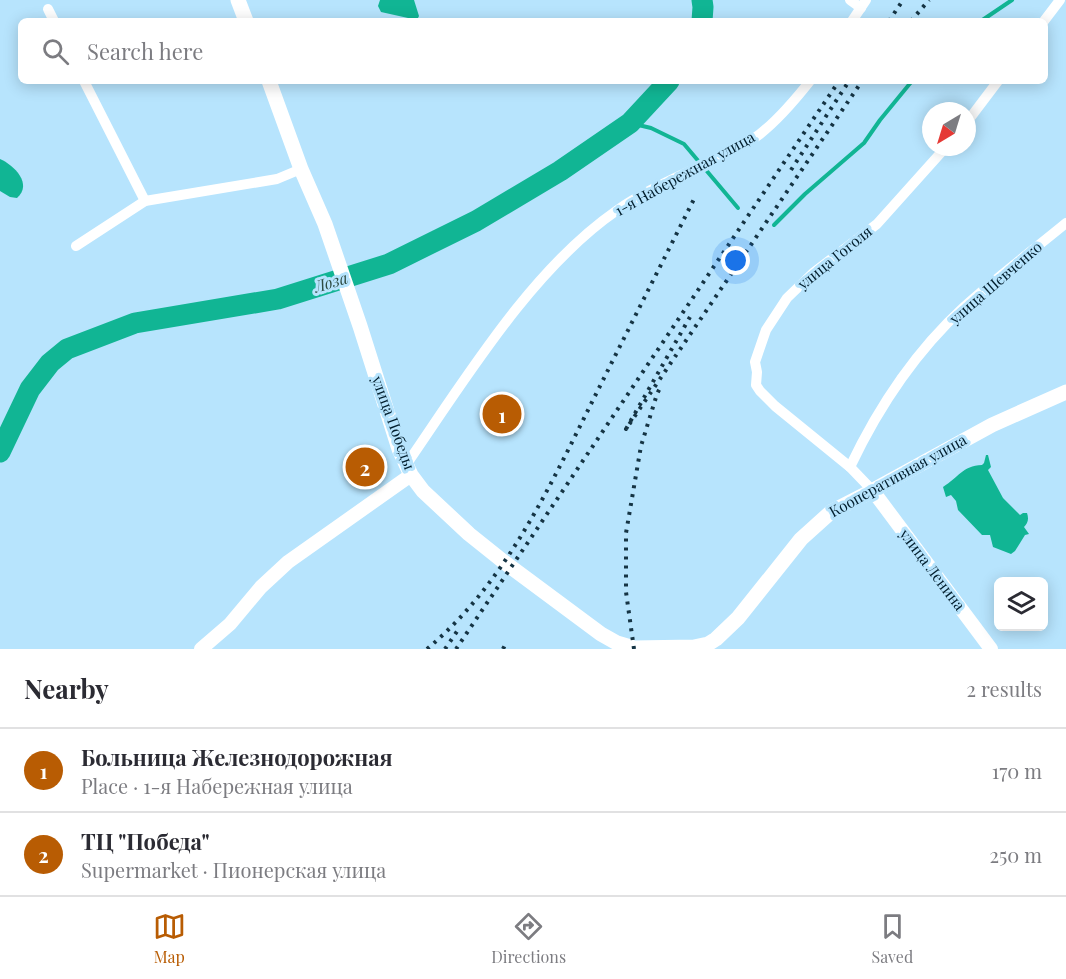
<!DOCTYPE html>
<meta charset="utf-8">
<style>
body{margin:0;font-family:"Playfair Display",serif;background:#f7f7f7;color:#2b2b33}
.controls{position:absolute;right:18px;bottom:18px;display:grid;overflow:hidden;border-radius:9px;box-shadow:0 3px 15px #0003}
.controls button{width:54px;height:54px;display:grid;place-items:center;padding:0;border:0;border-bottom:2px solid #e1e1e2;background:#fff;color:#2b2b33;font:30px sans-serif}
.compass{position:absolute;left:922px;top:102px;width:54px;height:54px;border-radius:50%;background:#fff;box-shadow:0 3px 15px #0003;rotate:218deg}
.you{position:absolute;left:736px;top:261px;width:21px;height:21px;margin:-15px;border:4px solid #fff;border-radius:50%;background:#1a73e8;box-shadow:0 0 0 9px #1a73e833}
.badge{display:grid;place-items:center;width:39px;height:39px;border-radius:50%;background:#b85c03;color:#fff;font-size:20px;font-weight:700}
.pin{position:absolute;translate:-50% -50%;border:3px solid #fff;box-shadow:0 2px 6px #0006}
.list{margin:0;padding:0;list-style:none}
h2{display:flex;justify-content:space-between;align-items:center;height:78px;margin:0;padding:0 24px;font-size:26px}
h2 small{font-size:20px;font-weight:400;color:#7c7c81}
.list li{display:grid;grid-template-columns:39px 1fr auto;gap:18px;align-items:center;box-sizing:border-box;height:84px;padding:0 24px;border-top:2px solid #e1e1e2}
.list b{display:block;font-size:22px;white-space:nowrap}
.list p{margin:0;font-size:20px;white-space:nowrap;color:#7c7c81}
.list em{font-size:20px;font-style:normal;color:#7c7c81}
.icon{flex:none;width:33px;height:33px;fill:none;stroke:currentColor;stroke-width:2;stroke-linecap:round;stroke-linejoin:round}
.map{position:relative;flex:none;width:1066px;height:649px;overflow:hidden}
.search{position:absolute;background:#fff;box-shadow:0 3px 15px #0003;left:18px;right:18px;top:18px;height:66px;display:flex;align-items:center;gap:15px;box-sizing:border-box;padding:0 21px;border-radius:9px;color:#7c7c81;font-size:22px}
.sheet{height:246px;background:#fff}
nav{display:flex;justify-content:space-around;align-items:center;box-sizing:border-box;height:84px;border-top:2px solid #e1e1e2;background:#fff;font-size:16px;color:#7c7c81}
nav a{display:grid;justify-items:center;gap:3px}
nav .on{color:#b85c03}
.map>svg:first-child{display:block}
.water{fill:#11b594}
.lines{fill:none;stroke-linecap:round;stroke-linejoin:round}
.stream{stroke:#11b594;stroke-width:4}
.river{stroke:#11b594;stroke-width:21}
.minor{stroke:#fff;stroke-width:10}
.tertiary{stroke:#fff;stroke-width:14}
.secondary{stroke:#fff;stroke-width:15}
.rail{stroke:#153444;stroke-width:4;stroke-dasharray:3 6;stroke-linecap:butt}
.labels{text-anchor:middle;stroke-width:6;stroke-linejoin:round;paint-order:stroke}
.street-label{font-size:15px;fill:#001d2c;stroke:#b7e4fd}
.water-label{font-size:16px;font-style:italic;fill:#2f4c43;stroke:#b7e4fd}
</style>
<div class="map">
<svg width="1066" height="649" viewBox="0 0 1066 649">
<rect width="100%" height="100%" fill="#b7e4fd"/>
<!-- water -->
<g class="water">
<polygon points="380,0 414,0 419,16 417,20 381,12 378,6"/>
<path d="M0,159c14,6 33,25 17,39l-7,-1 -10,-6z"/>
<path d="M986,455h2l3,12 -3,3 15,28 17,17 3,-2h4c2,6 1,10 -3,14l5,7 -4,1 -10,16 -4,3 -18,-7 -3,-12h-8l-24,-25 -2,-9 -5,-6 -5,2 -3,-10c16,-10 19,-21 39,-22l2,-2z"/>
</g>
<g class="lines">
<!-- stream -->
<g class="stream">
<polyline points="981,21 1012,0"/>
<polyline points="630,123 651,128 684,144 738,208"/>
<polyline points="774,225 805,194 864,143 880,120 912,81"/>
</g>
<!-- river -->
<g class="river">
<polyline points="702,21 703,7 702,0"/>
<polyline points="0,452 30,389 50,363 67,349 135,323 278,299 389,264 476,221 560,171 630,123 669,81"/>
</g>
<!-- minor -->
<g class="minor">
<polyline points="850,0 861,8"/>
<polyline points="48,9 54,21"/>
<polyline points="852,21 866,0"/>
<polyline points="1044,21 1060,0"/>
<polyline points="84,81 145,201"/>
<polyline points="967,122 998,81"/>
<polyline points="76,246 145,201 277,179 301,169"/>
<path d="M406,465c58,-84 125,-195 210,-254 31,-22 67,-36 101,-53 14,-7 30,-14 43,-24 19,-15 35,-34 50,-53"/>
<path d="M850,467c28,-59 66,-116 114,-160 32,-29 68,-56 102,-84"/>
<polyline points="873,491 850,467 775,406 760,391 756,385 757,372 755,362 766,330 787,298 813,273 877,224 946,147"/>
</g>
<!-- tertiary -->
<g class="tertiary">
<polyline points="873,491 991,649"/>
<polyline points="201,649 230,624 261,587 288,562 411,475"/>
</g>
<!-- secondary -->
<g class="secondary">
<polyline points="238,0 246,21"/>
<polyline points="269,81 301,169 325,224 360,326 399,449 411,475 423,491 469,534 504,562 601,634 617,643 634,648 694,647 708,644 716,639 738,618 801,539 831,512 866,494 992,425 1066,392"/>
</g>
<!-- rail -->
<g class="rail">
<polyline points="889,21 903,0"/>
<polyline points="911,21 929,0"/>
<polyline points="791,170 849,81"/>
<polyline points="690,317 626,429 862,81"/>
<path d="M427,649c79,-66 123,-163 168,-253 33,-66 67,-133 100,-199"/>
<polyline points="445,649 460,627"/>
<polyline points="456,649 839,81"/>
<polyline points="503,649 507,641"/>
<polyline points="634,649 626,592 626,533 641,446 657,394 661,386"/>
</g>
</g>
<g class="labels">
<!-- street labels -->
<g class="street-label">
<text transform="translate(685 174) rotate(-29)" y="5">1-я Набережная улица</text>
<text transform="translate(835 258) rotate(-39)" y="5">улица Гоголя</text>
<text transform="translate(996 283) rotate(-41)" y="5">улица Шевченко</text>
<text transform="translate(393 423) rotate(70)" y="5">улица Победы</text>
<text transform="translate(898 476) rotate(-29)" y="5">Кооперативная улица</text>
<text transform="translate(932 570) rotate(53)" y="5">улица Ленина</text>
</g>
<!-- water labels -->
<g class="water-label">
<text transform="translate(331 282) rotate(-17)" y="6">Лоза</text>
</g>
</g>
</svg>
<div class="controls">
<button><svg class="icon" aria-label="layers" viewBox="0 0 24 24"><path d="M12 4l9 5-9 5-9-5zM3 14l9 5 9-5"/></svg></button>
</div>
<svg class="compass" viewBox="-18 -18 36 36"><path d="M0-13l5 13h-10z" fill="#e53935"/><path d="M0 13l5-13h-10z" fill="#7c7c81"/></svg>
<div class="you"></div>
<div class="pin badge" style="left:502px;top:414px">1</div>
<div class="pin badge" style="left:365px;top:467px">2</div>
<div class="search"><svg class="icon" aria-label="search" viewBox="0 0 24 24"><circle cx="10" cy="10" r="6"/><path d="M15 15l6 6"/></svg>Search here</div>
</div>
<section class="sheet">
<h2>Nearby<small>2 results</small></h2>
<ul class="list">
<li><span class="badge">1</span><div><b>Больница Железнодорожная</b><p>Place · 1-я Набережная улица</p></div><em>170 m</em></li>
<li><span class="badge">2</span><div><b>ТЦ &quot;Победа&quot;</b><p>Supermarket · Пионерская улица</p></div><em>250 m</em></li>
</ul>
</section>
<nav>
<a class="on"><svg class="icon" aria-label="map" viewBox="0 0 24 24"><path d="M3 6l6-2 6 2 6-2v14l-6 2-6-2-6 2zM9 4v14M15 6v14"/></svg>Map</a>
<a><svg class="icon" aria-label="directions" viewBox="0 0 24 24"><path d="M12 3l9 9-9 9-9-9zM9 14v-3h6M13 9l2 2-2 2"/></svg>Directions</a>
<a><svg class="icon" aria-label="saved" viewBox="0 0 24 24"><path d="M7 4h10v16l-5-4-5 4z"/></svg>Saved</a>
</nav>
